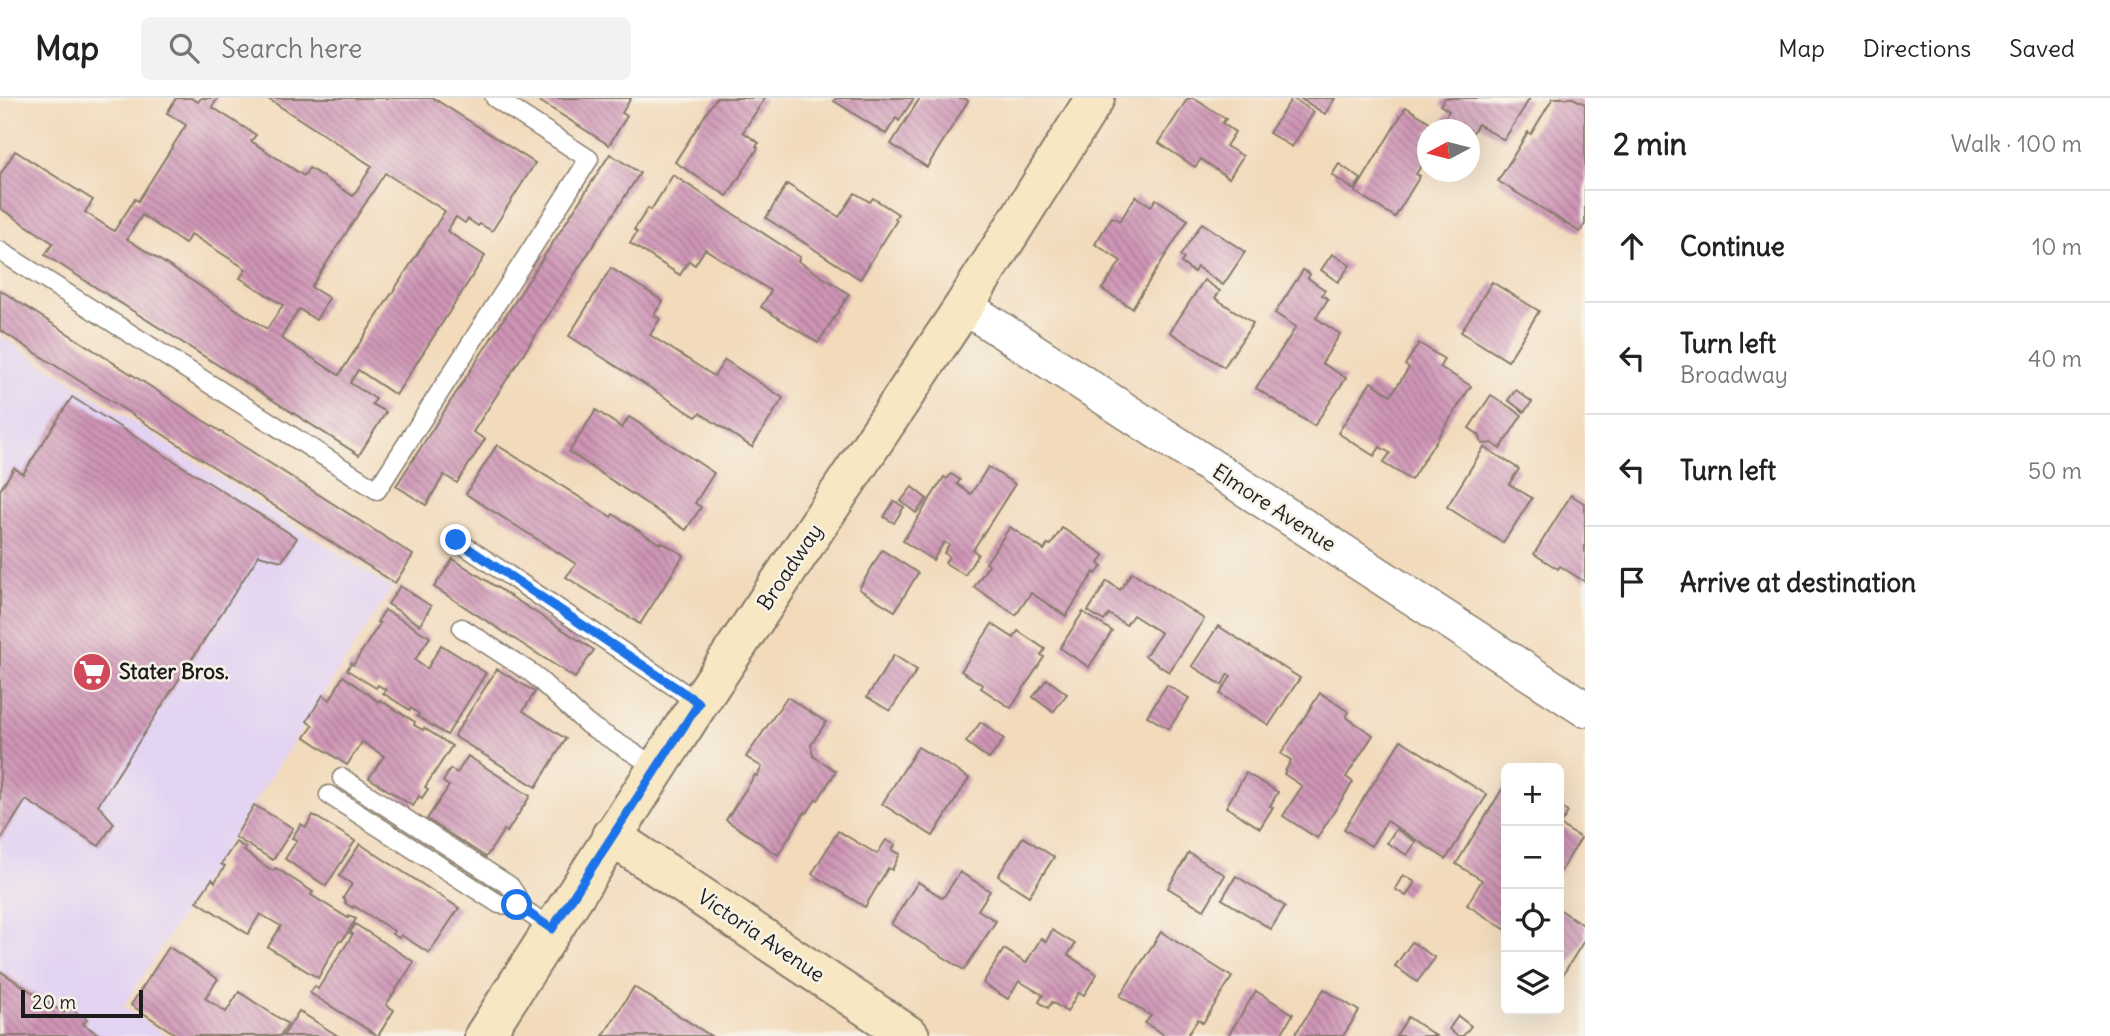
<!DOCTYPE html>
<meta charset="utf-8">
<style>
body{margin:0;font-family:Delius,sans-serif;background:#f2f2f2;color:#222}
.controls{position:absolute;right:21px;bottom:21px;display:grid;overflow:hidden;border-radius:10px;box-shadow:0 7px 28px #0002}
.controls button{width:63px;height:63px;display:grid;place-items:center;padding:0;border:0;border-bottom:2px solid #e0e0e0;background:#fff;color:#222;font:35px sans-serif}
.compass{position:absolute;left:1417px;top:21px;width:63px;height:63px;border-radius:50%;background:#fff;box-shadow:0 7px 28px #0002;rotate:263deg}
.scale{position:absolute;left:21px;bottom:18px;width:122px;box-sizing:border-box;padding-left:7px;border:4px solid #1c1c1c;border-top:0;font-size:19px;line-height:24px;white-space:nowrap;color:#1c1c1c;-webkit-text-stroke:5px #f7f3e8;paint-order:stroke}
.stop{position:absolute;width:21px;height:21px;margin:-16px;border:5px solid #1a73e8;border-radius:50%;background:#fff}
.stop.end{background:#1a73e8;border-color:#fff;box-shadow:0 2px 7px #0008}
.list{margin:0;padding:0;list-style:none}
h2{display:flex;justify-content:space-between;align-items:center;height:91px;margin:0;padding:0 28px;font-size:30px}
h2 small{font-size:23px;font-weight:400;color:#767676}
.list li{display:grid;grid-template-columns:46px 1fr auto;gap:21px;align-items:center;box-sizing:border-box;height:112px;padding:0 28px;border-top:2px solid #e0e0e0}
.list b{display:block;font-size:26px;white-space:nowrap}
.list p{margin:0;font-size:23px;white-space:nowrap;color:#767676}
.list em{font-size:23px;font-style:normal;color:#767676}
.icon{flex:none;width:38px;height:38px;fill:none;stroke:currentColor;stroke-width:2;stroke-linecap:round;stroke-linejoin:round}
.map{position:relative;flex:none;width:1585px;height:938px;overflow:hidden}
header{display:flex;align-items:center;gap:42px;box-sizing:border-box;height:98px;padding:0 35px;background:#fff;border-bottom:2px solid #e0e0e0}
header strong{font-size:33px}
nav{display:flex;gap:38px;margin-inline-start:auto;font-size:24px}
.search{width:490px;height:63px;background:#f2f2f2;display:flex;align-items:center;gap:18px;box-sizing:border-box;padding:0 24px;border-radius:10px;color:#767676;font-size:26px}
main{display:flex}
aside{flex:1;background:#fff}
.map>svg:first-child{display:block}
.built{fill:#e3d3f2}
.building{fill:url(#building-back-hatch);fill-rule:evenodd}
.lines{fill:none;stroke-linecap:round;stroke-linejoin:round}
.lane-casing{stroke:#877b6c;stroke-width:21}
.street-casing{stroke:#877b6c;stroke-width:38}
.secondary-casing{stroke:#877b6c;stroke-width:42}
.lane{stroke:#fff;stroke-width:18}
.street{stroke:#fff;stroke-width:35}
.secondary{stroke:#f7e8c3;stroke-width:38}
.route{stroke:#1a73e8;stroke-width:9}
.labels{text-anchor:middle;stroke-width:5;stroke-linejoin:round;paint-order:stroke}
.street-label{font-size:21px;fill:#1c1c1c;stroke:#f7f3e8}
.poi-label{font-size:21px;font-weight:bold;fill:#1c1c1c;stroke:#f7f3e8;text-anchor:start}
</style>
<header>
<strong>Map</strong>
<div class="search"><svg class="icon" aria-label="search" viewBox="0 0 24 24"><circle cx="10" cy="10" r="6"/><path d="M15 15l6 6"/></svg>Search here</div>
<nav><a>Map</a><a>Directions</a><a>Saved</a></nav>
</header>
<main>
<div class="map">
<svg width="1585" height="938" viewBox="0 0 1585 938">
<defs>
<pattern id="building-back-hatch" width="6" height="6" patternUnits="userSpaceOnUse" patternTransform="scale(1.75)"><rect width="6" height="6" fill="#cf95b6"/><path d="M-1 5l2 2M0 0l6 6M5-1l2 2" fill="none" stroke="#a77993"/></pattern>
</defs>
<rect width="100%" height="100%" fill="#f7f3e8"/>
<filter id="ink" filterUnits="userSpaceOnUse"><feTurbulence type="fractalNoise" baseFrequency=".0143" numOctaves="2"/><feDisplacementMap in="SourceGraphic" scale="14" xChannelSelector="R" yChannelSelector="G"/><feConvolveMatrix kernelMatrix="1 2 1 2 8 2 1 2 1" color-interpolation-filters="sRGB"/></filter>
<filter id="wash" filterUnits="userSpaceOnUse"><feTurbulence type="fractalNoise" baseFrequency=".00686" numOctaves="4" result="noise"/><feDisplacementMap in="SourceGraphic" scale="28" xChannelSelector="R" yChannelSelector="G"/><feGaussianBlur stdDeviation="1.57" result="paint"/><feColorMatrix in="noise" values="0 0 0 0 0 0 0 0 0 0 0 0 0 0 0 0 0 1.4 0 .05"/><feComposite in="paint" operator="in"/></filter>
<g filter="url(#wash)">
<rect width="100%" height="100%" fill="#f2dabb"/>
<!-- built -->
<polygon class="built" points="0,238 392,490 123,909 166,938 0,938"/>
<g id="blocks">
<!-- building -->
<g class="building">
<path d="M176,0h15l7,4 3,-4h17l-6,9 44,28 -5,6 53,35 5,-8 44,28 19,-30 -105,-68h166l102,65 -43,68 -12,-7 -2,2 -10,-7 -3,4 -9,-6 -9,14 38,25 -89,139 -38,-25 -8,13 26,16 -4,5 14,8 -27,43 -314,-200 8,-12 -53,-35v-33l15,-24 78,49 -8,12 29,19 21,-32 3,2 48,-76 -19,-12zM385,75l60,38 -106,164 -58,-37 18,-29 17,11 13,-22 -18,-11zM142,117l43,29 6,-10 55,35 -6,9 43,27 -16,24 -140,-90z"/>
<polygon points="535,0 631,0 622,15 627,18 609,47"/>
<polygon points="716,0 765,0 743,34 759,45 756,48 758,50 727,98 675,64"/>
<polygon points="836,0 914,0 899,23 896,20 886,36 834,3"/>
<polygon points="920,0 964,0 968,3 927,69 891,46"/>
<polygon points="1188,0 1193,0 1226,21 1222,25 1235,34 1226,48 1243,58 1229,80 1201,61 1195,69 1159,45"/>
<polygon points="1292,0 1314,14 1292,49 1269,35"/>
<polygon points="1300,0 1335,0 1325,16"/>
<polygon points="1445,0 1530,0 1504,42 1478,26 1470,39 1470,32 1449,32 1440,26 1449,13 1440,7"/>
<polygon points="1553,0 1573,0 1585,6 1585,126 1580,134 1498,83 1528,34 1531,36"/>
<polygon points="1406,9 1442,32 1428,32 1428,57 1416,76 1420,78 1395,119 1355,94"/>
<polygon points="610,56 640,75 473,334 485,341 457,385 444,377 426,407 396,388"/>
<polygon points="1339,66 1361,81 1354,92 1332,77"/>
<polygon points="673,77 800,159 798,163 849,196 818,245 761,209 771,193 705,151 695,167 689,163 680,177 630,145 637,134 634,132 648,110 651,112"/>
<polygon points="787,86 839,119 855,95 870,104 873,100 898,116 895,120 897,122 860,181 766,120"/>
<polygon points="1136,98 1151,108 1156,101 1188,122 1132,210 1102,191 1121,163 1095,146 1112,119 1120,123"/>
<polygon points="1202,125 1245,154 1223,187 1197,169 1194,174 1181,165 1184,160 1180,158"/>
<polygon points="1332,156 1350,167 1338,184 1321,172"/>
<polygon points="611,170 663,203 654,217 660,221 650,237 714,278 725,262 783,300 752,349 700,315 696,319 569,238"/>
<polygon points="1303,172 1310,176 1308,180 1325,192 1322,197 1328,201 1316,220 1340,236 1322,265 1346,280 1314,328 1256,290 1296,229 1275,215"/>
<polygon points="1204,182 1220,193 1215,200 1253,225 1224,269 1170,234"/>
<polygon points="1492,184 1539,213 1508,263 1461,234"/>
<polygon points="0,192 413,457 395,485 0,232"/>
<polygon points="1419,245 1444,261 1440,269 1471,288 1411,382 1383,365 1390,355 1380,349 1374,358 1338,335 1371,284 1391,297 1409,270 1405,267"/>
<polygon points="1516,292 1532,304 1524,314 1508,302"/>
<polygon points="1491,297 1522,317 1500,351 1492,345 1482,346 1479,337 1469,330"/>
<polygon points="72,299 297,440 282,463 259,457 98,707 114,725 99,748 26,702 0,743 0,392 14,370 23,376"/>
<polygon points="596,312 622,330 629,319 714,375 695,405 701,409 686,432 569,354"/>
<polygon points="497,347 611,419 613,416 660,446 661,444 684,457 640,526 566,479 576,466 466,396"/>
<polygon points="1484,349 1519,371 1509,386 1532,400 1503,445 1447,409"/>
<polygon points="988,369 1015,386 973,452 978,456 965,477 945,465 949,458 944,455 949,447 944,444 933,462 903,443 944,379 947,381 951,376 960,382 957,386 971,396"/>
<polygon points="912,389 927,401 916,415 901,403"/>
<polygon points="1571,397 1585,406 1585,484 1560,468 1558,471 1534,456"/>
<polygon points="894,403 904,409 894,425 884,419"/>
<polygon points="1010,429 1044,452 1048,446 1051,447 1062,430 1104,457 1099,466 1102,468 1096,476 1094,474 1066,518 1031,495 1016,517 974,489 989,467 986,465"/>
<polygon points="882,452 918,475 895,513 859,491"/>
<polygon points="453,461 594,552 575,580 434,489"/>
<polygon points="1132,474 1204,521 1169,574 1145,558 1161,535 1133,517 1126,527 1109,516 1104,523 1088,513 1107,483 1120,492"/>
<polygon points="400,488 431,508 420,527 388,506"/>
<polygon points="385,512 430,539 415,562 427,571 441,547 486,575 447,637 417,618 419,616 411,610 410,612 383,595 386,592 378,587 376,590 347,572 351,565 353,567 380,525 377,524"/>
<polygon points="1083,514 1112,533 1089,569 1060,550"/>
<polygon points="992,526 1014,540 1018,533 1045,551 1041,557 1044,559 1011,610 981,590 983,587 961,573"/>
<polygon points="1218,528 1300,580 1269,627 1220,596 1231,578 1228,576 1222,587 1192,568"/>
<polygon points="894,557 917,572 890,613 867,599"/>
<polygon points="497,571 535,594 523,613 566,641 536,689 454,638"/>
<polygon points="343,578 379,604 380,602 415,624 414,627 423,632 424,630 452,648 425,689 428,691 422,700 419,698 413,708 369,680 384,658 362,644 347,667 305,639 313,628 307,623 323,597 330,602"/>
<polygon points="1047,581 1067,596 1053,614 1033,599"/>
<polygon points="1167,587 1189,600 1169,631 1147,618"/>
<polygon points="1320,595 1349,614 1346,619 1373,637 1346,679 1353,684 1317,740 1283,718 1302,688 1284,676 1291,662 1281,656"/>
<polygon points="787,599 826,624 811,647 813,658 836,673 818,702 816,701 807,715 805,714 778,757 726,722 755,677 757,678 762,669 746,659"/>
<polygon points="981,624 1004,641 989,661 966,644"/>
<polygon points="1401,642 1487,697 1446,761 1387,723 1371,748 1344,731"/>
<polygon points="918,649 969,680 933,738 882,706"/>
<polygon points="468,658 530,698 507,734 504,732 486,759 427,721 449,688 443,684 450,671 457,675"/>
<polygon points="1246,675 1278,694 1270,708 1273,709 1260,730 1226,709"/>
<polygon points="1506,685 1506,832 1467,807 1482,782 1456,766"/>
<polygon points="254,707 293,730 273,762 235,739"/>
<polygon points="1559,708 1568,714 1560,727 1581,740 1559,776"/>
<polygon points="313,717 355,743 326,788 285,761 297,742 292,740 301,726 306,729"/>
<polygon points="1396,731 1416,744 1407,757 1387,745"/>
<polygon points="838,733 877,756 886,742 895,747 892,752 900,756 892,772 888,770 865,809 812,776"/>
<polygon points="1023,739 1054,759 1029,798 998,778"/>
<polygon points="236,744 246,750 244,753 273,773 276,770 313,794 311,797 348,820 349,818 356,821 342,843 339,842 318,880 268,849 281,828 260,816 248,836 197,803 212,781 215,784 225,768 221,766"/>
<polygon points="360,746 459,810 429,855 401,837 399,840 392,836 394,833 354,808 353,810 345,805 346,803 343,800 352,786 339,778"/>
<polygon points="1189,755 1225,777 1204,812 1168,790"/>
<polygon points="960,774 990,793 978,812 996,823 964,872 891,826 918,784 943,800"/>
<polygon points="1403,777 1415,784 1406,798 1395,791"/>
<polygon points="1236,778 1285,808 1271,831 1222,801"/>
<polygon points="1559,811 1585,828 1585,841 1559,883"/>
<polygon points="355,826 414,864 386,907 394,912 378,938 310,895 315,888 318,891 353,836 350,835"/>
<polygon points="1052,832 1075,846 1068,857 1097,876 1084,897 1078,895 1067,914 1052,904 1048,910 1039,904 1043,897 1019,883 1008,901 983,885 1004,851 1026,865 1041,840 1046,844"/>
<polygon points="1161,834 1232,879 1203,925 1198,921 1187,938 1166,938 1145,925 1151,918 1120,898"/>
<polygon points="1412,844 1435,860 1417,884 1395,868"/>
<polygon points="169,849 218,881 205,900 226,914 239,894 288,926 280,938 178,938 131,907"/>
<polygon points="0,873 64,915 68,909 87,921 83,926 101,938 0,938"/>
<polygon points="634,889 711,938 603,938"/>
<polygon points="1324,891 1359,913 1343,938 1294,938"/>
<polygon points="1256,893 1293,916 1280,938 1228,938"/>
<polygon points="299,913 338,938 283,938"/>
<polygon points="1458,918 1471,928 1463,938 1457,938 1449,931"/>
<polygon points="1408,919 1436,938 1396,938"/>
</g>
</g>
</g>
<g filter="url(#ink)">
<use href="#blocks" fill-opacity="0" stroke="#877b6c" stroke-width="2"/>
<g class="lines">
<!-- lane casing -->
<g class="lane-casing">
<g id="lane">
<polyline points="0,153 377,392 589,61 495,0"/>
<polyline points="456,442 699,605"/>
<polyline points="462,530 533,576 587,626 659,671"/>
<polyline points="342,680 510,788 516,797 517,807"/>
<polyline points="329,697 499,806 517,807 552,831"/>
</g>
</g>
<!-- street casing -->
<g class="street-casing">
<polyline id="street" points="964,208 1585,611"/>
</g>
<!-- secondary casing -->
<g class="secondary-casing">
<g id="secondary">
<polyline points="611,738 910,938"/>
<polyline points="484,938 699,605 964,208 1095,0"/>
</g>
</g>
<!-- lane -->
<use href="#lane" class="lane"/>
<!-- street -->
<use href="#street" class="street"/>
<!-- secondary -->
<use href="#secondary" class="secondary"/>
</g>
</g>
<g class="lines" filter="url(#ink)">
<!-- route -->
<polyline class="route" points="456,442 699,605 552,831 517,807"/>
</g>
<!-- icons -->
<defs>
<g id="supermarket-disc" transform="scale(2.0125)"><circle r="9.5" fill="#d1495b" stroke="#f7f3e8"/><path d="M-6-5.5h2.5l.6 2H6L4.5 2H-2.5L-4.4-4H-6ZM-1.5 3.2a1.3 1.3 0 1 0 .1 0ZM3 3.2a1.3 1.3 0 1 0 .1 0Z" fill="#fff"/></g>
</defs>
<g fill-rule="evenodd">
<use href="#supermarket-disc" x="92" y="574"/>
</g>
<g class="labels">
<!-- street labels -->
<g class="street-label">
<text transform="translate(1274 410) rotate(33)" y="7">Elmore Avenue</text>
<text transform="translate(790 469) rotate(-56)" y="7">Broadway</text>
<text transform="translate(761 838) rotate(34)" y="7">Victoria Avenue</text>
</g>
<!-- poi labels -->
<g class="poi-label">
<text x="119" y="581">Stater Bros.</text>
</g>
</g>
</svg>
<div class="controls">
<button>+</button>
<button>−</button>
<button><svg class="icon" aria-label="locate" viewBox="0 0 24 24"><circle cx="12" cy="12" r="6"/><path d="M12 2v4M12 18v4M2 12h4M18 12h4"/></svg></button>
<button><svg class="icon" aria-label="layers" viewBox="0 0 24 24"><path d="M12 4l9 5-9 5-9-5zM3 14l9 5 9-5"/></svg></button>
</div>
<svg class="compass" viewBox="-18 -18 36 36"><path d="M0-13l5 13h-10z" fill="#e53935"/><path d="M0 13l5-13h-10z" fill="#767676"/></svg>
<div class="scale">20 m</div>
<div class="stop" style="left:517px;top:807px"></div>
<div class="stop end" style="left:456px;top:442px"></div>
</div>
<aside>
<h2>2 min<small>Walk · 100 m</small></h2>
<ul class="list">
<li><svg class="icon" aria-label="ahead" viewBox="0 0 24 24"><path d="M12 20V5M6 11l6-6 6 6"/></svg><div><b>Continue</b></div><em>10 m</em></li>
<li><svg class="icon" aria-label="left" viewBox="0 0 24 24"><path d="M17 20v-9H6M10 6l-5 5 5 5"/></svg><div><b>Turn left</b><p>Broadway</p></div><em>40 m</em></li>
<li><svg class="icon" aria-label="left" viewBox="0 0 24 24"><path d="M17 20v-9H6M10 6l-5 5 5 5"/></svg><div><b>Turn left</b></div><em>50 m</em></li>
<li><svg class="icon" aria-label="arrive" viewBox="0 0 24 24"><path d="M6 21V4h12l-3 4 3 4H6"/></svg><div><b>Arrive at destination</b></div></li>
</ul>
</aside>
</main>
